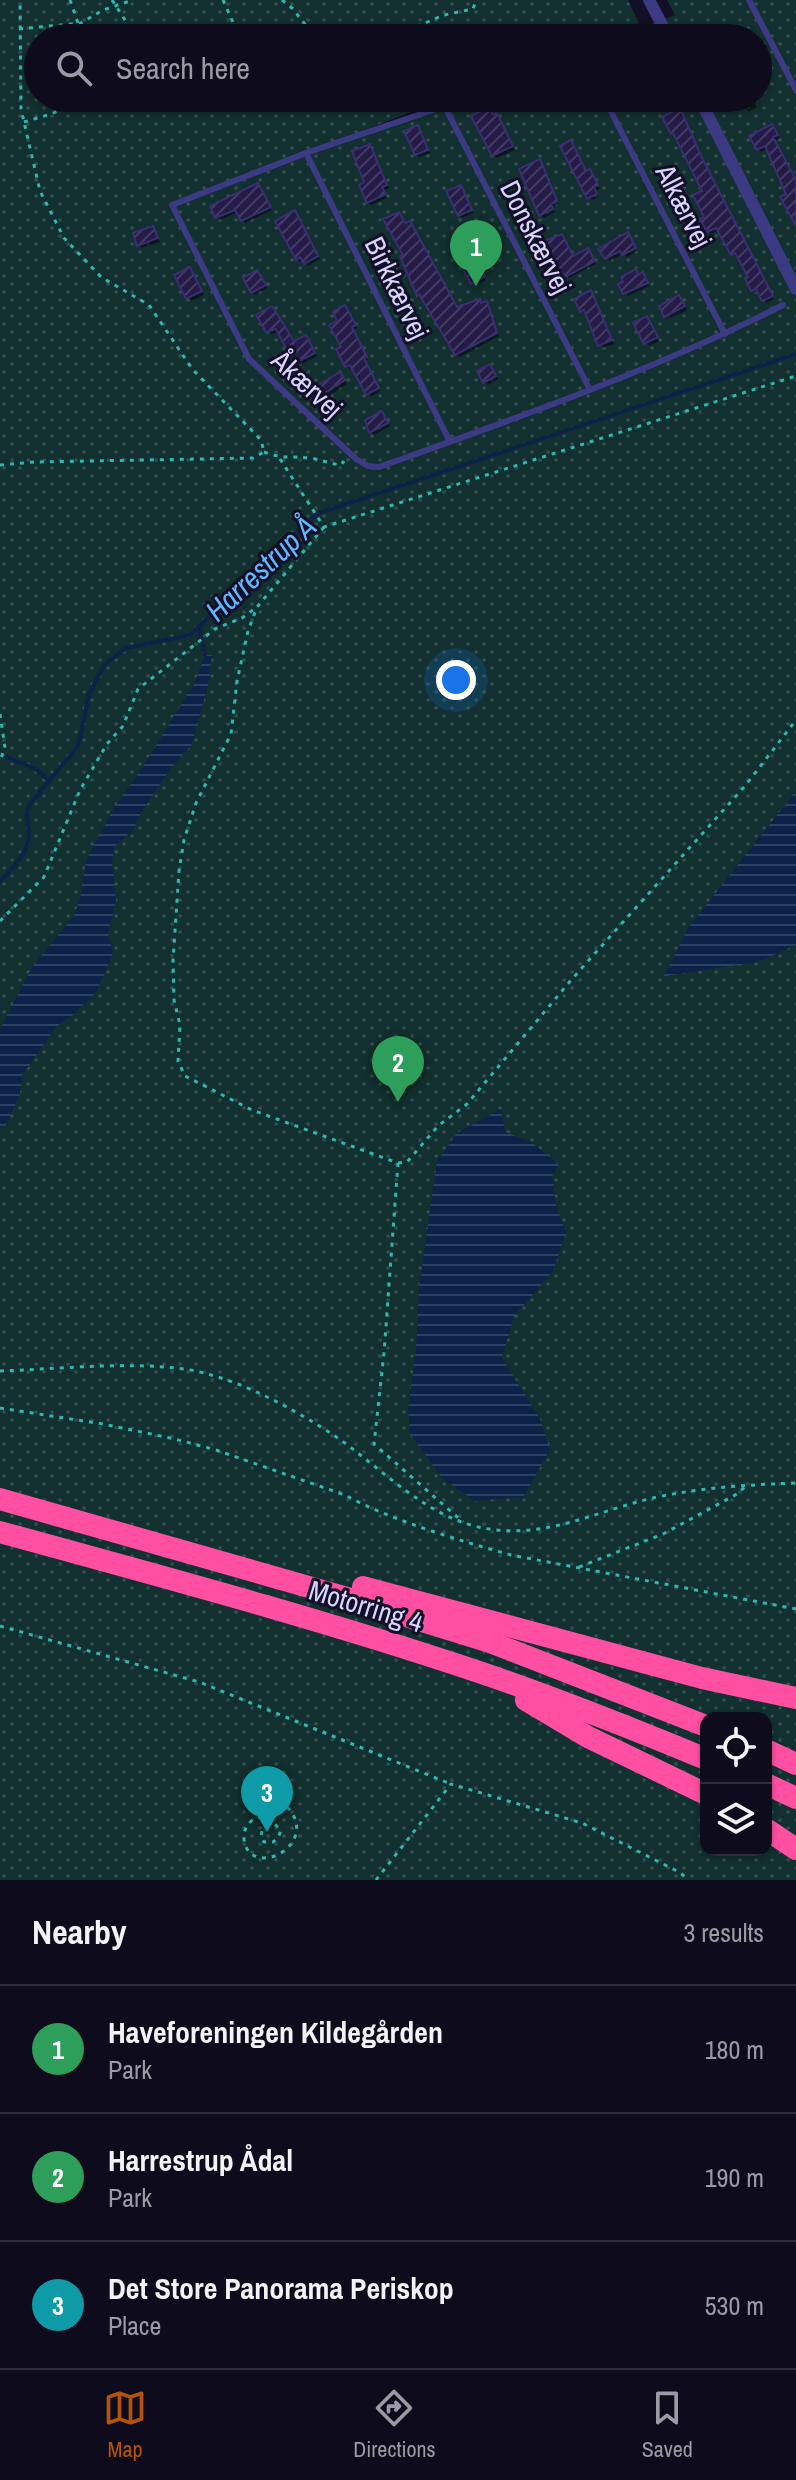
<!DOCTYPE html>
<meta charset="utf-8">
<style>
body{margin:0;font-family:"Archivo Narrow",sans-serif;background:#1c1929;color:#f1f3f6}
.controls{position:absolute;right:24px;bottom:24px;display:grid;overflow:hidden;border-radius:16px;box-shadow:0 2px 6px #0004}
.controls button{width:72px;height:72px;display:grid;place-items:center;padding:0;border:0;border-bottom:2px solid #2e2b3b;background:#0e0b1c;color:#f1f3f6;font:40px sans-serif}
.you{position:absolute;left:456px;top:680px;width:28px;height:28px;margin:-20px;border:6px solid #fff;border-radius:50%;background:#1a73e8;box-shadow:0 0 0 12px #1a73e833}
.badge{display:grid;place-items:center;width:52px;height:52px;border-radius:50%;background:#b45309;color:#fff;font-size:26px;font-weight:700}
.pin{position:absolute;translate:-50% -66px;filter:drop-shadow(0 2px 4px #0008)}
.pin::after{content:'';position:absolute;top:42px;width:28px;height:24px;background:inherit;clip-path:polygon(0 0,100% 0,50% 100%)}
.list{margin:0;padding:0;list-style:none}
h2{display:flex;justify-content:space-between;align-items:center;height:104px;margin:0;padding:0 32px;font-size:34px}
h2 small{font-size:26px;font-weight:400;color:#9b9ba3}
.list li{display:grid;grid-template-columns:52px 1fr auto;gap:24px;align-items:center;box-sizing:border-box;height:128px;padding:0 32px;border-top:2px solid #2e2b3b}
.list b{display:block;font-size:30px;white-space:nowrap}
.list p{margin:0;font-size:26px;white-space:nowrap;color:#9b9ba3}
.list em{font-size:26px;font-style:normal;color:#9b9ba3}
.icon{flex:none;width:44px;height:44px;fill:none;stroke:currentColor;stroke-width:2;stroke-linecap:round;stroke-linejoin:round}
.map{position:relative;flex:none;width:796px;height:1880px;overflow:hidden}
.search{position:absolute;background:#0e0b1c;box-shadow:0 2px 6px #0004;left:24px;right:24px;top:24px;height:88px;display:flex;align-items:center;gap:20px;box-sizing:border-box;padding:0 28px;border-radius:44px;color:#9b9ba3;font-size:30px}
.sheet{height:488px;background:#0e0b1c}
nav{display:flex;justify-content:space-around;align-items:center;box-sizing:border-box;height:112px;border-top:2px solid #2e2b3b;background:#0e0b1c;font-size:22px;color:#9b9ba3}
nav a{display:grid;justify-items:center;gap:4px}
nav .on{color:#b45309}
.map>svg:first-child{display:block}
.park{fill:url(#park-dots);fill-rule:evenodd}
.water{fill:url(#water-rules)}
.shadow{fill:#0007}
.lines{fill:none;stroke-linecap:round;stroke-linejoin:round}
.stream{stroke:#0c2248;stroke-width:4}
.building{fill:url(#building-hatch);stroke:#3b2d73;stroke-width:2}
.path{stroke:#2fb8b0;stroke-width:3;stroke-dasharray:4 6;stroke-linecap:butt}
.lane{stroke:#3d3a85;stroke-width:6}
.street{stroke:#3d3a85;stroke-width:12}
.highway{stroke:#ff4fa3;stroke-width:22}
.labels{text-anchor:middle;stroke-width:6;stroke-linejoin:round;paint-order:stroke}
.street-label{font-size:28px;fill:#d9d4ff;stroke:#130f26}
.water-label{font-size:30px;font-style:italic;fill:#62b6ff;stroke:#130f26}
</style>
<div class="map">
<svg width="796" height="1880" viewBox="0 0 796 1880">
<defs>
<pattern id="park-dots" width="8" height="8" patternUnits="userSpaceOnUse" patternTransform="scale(2)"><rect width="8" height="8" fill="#12302f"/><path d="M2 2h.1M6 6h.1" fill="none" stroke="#344d4e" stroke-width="1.8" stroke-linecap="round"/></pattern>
<pattern id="water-rules" width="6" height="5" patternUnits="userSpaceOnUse" patternTransform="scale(2)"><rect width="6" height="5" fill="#0c2248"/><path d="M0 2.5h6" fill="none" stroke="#2f4163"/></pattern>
<pattern id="building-hatch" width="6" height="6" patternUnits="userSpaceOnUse" patternTransform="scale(2)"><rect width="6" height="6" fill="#241b47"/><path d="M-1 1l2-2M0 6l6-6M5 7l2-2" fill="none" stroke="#433b63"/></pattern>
</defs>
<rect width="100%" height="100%" fill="#130f26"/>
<!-- park -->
<path class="park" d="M0,0h628l11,23 -39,15h-562v60h408l-228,90 238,-90h302v-60h-144l61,-23 -8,-15h129v1880h-796zM706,1718h60v132h-60z"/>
<!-- water -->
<g class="water">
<polygon points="205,655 212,655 208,685 191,746 170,769 138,818 134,829 114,847 112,864 116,901 108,933 113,953 97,991 74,1014 55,1028 22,1076 20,1094 9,1119 0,1129 0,1029 32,967 73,917 80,900 86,860 114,808 141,770 195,682"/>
<polygon points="796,791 796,945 758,962 664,976 688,928"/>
<polygon points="501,1109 505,1132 533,1143 559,1165 552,1176 556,1205 566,1233 553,1271 514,1316 502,1358 540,1419 550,1450 523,1497 475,1501 442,1478 410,1434 408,1409 416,1350 419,1288 437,1161 457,1133"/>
</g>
<!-- shadow -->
<g class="shadow">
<polygon points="727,29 732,38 714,38 713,37"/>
<polygon points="631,98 656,98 658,103 648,108 644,102 637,105"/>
<polygon points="739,98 752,98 757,107 748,112"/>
<polygon points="497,115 515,150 497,158 494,155 494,117"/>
<polygon points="772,126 780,138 774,141 796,181 796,216 768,149 761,152 758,149"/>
<polygon points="418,128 430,153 419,157 416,154"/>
<polygon points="369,146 389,188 384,191 387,198 371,205 368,202 367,183"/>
<polygon points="704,163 774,299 766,303 759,291 756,293 753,290 750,278 738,255 735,256 732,254 719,230 711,234 708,231"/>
<polygon points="542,165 559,204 553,207 555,212 544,218 541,215"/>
<polygon points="590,172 600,189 596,191 599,197 592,200 589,197 587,173"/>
<polygon points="258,185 272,210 245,223 238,212 220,220 217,217"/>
<polygon points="463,190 473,213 462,218 459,215"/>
<polygon points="297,216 320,259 308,266 304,260 300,262 297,258"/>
<polygon points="406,225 457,308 486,303 499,336 460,357 457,354 423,296 418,294"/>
<polygon points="153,228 160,242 142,248 139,245"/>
<polygon points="472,234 479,248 469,253 460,235"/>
<polygon points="630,238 637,251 627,257 623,253 610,261 607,258"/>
<polygon points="564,239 574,257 591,253 596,264 569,278 565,274 560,277 557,274"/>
<polygon points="478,265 486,280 476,285 473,282"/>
<polygon points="635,272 645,278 649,286 628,296 621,285"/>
<polygon points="193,273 204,295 191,301 188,298"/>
<polygon points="260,275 267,288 255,295 252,292"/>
<polygon points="593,295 614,344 603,348 587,313 582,311 576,300"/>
<polygon points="682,301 687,310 668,319 665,316"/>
<polygon points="347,310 357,328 353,330 368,360 365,361 380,391 371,397 354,367 350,369 347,366 340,322"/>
<polygon points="259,316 295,343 306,337 317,356 298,366 279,332 271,334"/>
<polygon points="649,322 659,341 649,346 636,324"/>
<polygon points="493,369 498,379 488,385 485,382"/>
<polygon points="343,377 347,384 321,401 318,398 313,390"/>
<polygon points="384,417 390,426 374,435 371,432"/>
</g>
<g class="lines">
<!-- stream -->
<g class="stream">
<polyline points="199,627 205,655"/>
<polyline points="6,757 36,769 48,780"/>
<path d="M0,881c11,-10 28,-29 29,-44 1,-12 -5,-22 1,-33l48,-58 11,-51 15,-30 22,-17 64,-13 126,-121 480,-160"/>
</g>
</g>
<!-- building -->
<g class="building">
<polygon points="489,107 493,115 497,113 513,146 492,156 471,116"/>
<polygon points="680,108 702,158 773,296 762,301 756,289 751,291 745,278 748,277 735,253 731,255 716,228 707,232 700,219 704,217 693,195 702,191 673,133 671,134 662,117"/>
<polygon points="772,124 778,135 773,137 796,180 796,226 780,197 786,194 765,146 757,150 749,136"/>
<polygon points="418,125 428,150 415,155 404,131"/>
<polygon points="571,140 586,171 590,169 598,185 594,187 597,194 587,199 560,146"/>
<polygon points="370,144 387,185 382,187 386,194 367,203 359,185 364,182 352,151"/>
<polygon points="540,159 557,201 551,204 553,209 539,216 519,169"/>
<polygon points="258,183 271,207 241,221 235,210 215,218 210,206"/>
<polygon points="461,185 472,210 458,216 446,191"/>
<polygon points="295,210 318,256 304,264 300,257 296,260 275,221"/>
<polygon points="399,212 405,223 410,221 457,307 480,299 481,303 487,301 497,333 455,355 419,294 417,296 400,256 403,255 383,219"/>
<polygon points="153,226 158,238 137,246 133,233"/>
<polygon points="470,228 478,245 464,251 457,234"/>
<polygon points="628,232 636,248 622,255 620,251 605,259 598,249"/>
<polygon points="562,234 573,256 588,248 595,261 565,277 562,272 556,275 539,243"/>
<polygon points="476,259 485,276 471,284 462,267"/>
<polygon points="190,267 202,291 186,299 174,275"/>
<polygon points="636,269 638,275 643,272 648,283 623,294 618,284 623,282 621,277"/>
<polygon points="257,270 266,285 251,293 243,278"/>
<polygon points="591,290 612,340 598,346 584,310 580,312 574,299"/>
<polygon points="679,295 685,306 664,317 659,306"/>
<polygon points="345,305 356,325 352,327 367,357 364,358 379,388 366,395 350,365 345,367 336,349 341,347 329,325 337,321 333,312"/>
<polygon points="272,306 294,341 306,335 315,353 294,364 276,329 266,332 256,315"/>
<polygon points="647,316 658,337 644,344 633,323"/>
<polygon points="490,364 496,376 483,383 477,371"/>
<polygon points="340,372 345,380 316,399 310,390"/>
<polygon points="382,411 388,423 369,433 365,420"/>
</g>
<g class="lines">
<!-- path -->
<g class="path">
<polyline points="70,0 78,23"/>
<polyline points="112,0 129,26 127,38"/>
<polyline points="223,0 240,38"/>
<polyline points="282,0 292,8 312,33 325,38"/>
<polyline points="19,29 81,23 103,10 133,0"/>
<polyline points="389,38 444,15 473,9 476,0"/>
<polyline points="24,122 51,114 87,98"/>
<path d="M264,452c18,7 27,4 45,6 11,1 21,6 32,7l3,-4"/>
<polyline points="280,459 324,527 796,376"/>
<polyline points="0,465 34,462 253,458 264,452 261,440 193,370 149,305 101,277 64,238 40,191 21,109 20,0"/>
<polyline points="324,527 257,607 248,631 237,681 231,734 196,803 184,840 179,871 173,961 174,1000 180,1025 178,1061 185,1076 252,1110 398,1163 384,1353 374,1444 463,1522"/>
<polyline points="0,714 5,748 0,760"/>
<polyline points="0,921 44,877 80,790 107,744 123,726 138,689 215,629 242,618 257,607"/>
<polyline points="398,1163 407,1162 438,1126 467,1104 572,979 745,786 796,720"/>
<path d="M0,1371c58,-2 118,-9 176,-3 52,5 113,38 156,66 46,31 87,77 142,92 67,17 120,-15 183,-29 49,-10 89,-12 139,-14"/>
<path d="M0,1408l103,16 72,15 41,11 129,45c45,25 116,46 166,60l285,54"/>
<polyline points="579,1567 663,1534 737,1494 747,1485"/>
<polyline points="0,1626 199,1682 451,1784"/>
<path d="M262,1831l-1,6 3,5h9l5,-4 3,-8 -14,-13c-13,-1 -24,7 -23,22 5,41 74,8 46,-29 -4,-4 -11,-8 -15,-11"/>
<polyline points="376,1880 451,1784 582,1823 679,1872 689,1880"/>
</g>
<!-- lane -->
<g class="lane">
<polyline points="749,0 796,90"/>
<polyline points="625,38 661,24"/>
<path d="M468,98l-162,55 -134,52 77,154 107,100 12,7 11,1c135,-48 276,-97 404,-162"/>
<polyline points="604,98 725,334"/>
<polyline points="445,107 589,388"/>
<polyline points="306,153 450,442"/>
</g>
<!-- street -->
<g class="street">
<polyline points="649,0 669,38"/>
<polyline points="699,98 796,289"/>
</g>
<!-- highway -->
<g class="highway">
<polyline points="0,1499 351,1599 490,1642 706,1726"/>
<path d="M0,1532c160,44 321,87 479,140 77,26 152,56 227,87"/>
<polyline points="363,1587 702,1678 796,1698"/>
<polyline points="526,1700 588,1737 706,1794"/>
<polyline points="766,1750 796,1764"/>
<polyline points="766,1784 796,1798"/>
<polyline points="766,1829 796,1849"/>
</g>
</g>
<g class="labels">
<!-- street labels -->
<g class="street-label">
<text transform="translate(684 206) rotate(63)" y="10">Alkærvej</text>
<text transform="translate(536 237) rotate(63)" y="10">Donskærvej</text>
<text transform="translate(397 288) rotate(64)" y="10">Birkkærvej</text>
<text transform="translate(307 384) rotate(43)" y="10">Åkærvej</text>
<text transform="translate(366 1606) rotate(17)" y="10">Motorring 4</text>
</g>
<!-- water labels -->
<g class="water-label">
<text transform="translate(261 569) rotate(-43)" y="10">Harrestrup Å</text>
</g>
</g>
</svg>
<div class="controls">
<button><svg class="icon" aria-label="locate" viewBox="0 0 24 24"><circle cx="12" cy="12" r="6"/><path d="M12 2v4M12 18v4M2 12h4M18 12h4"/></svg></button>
<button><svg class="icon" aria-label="layers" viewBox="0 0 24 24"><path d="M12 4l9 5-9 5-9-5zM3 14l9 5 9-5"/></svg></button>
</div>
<div class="you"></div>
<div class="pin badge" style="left:476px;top:286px;background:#2e9e5b">1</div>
<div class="pin badge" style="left:398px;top:1102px;background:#2e9e5b">2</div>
<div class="pin badge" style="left:267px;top:1832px;background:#0f9aa8">3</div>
<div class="search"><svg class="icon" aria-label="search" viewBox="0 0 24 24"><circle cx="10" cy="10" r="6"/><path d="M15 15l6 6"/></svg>Search here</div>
</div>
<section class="sheet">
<h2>Nearby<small>3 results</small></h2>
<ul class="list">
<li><span class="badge" style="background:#2e9e5b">1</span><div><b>Haveforeningen Kildegården</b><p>Park</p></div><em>180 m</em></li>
<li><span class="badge" style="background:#2e9e5b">2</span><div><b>Harrestrup Ådal</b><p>Park</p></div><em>190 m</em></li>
<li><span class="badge" style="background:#0f9aa8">3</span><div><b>Det Store Panorama Periskop</b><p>Place</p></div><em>530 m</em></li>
</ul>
</section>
<nav>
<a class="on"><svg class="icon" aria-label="map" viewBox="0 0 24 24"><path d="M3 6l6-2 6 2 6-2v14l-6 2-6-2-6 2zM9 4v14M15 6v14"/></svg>Map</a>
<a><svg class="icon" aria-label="directions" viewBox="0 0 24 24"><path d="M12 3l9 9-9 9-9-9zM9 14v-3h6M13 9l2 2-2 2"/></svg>Directions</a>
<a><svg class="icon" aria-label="saved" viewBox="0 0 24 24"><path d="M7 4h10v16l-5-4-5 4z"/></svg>Saved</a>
</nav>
